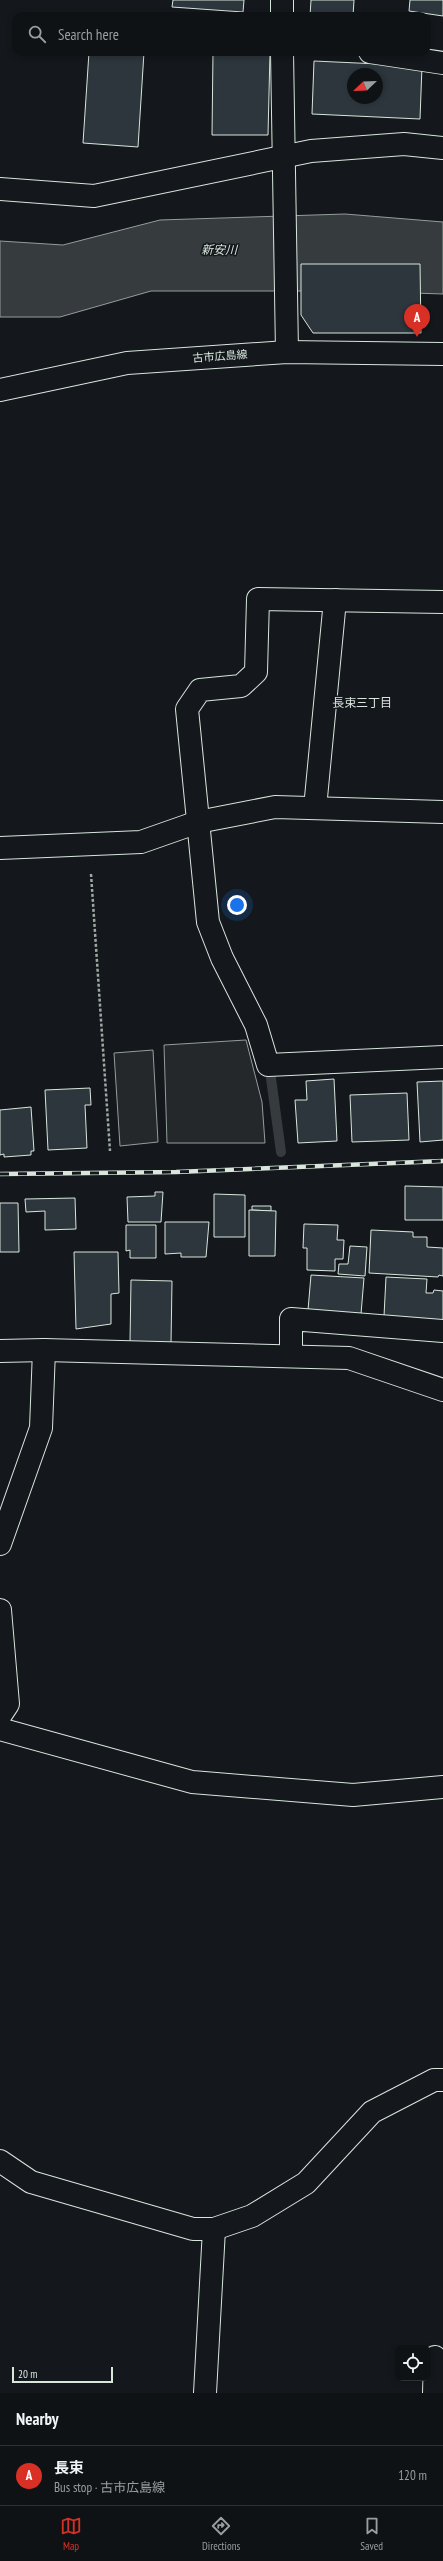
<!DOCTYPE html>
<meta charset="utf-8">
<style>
body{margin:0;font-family:"PT Sans Narrow","Noto Sans JP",sans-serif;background:#1d2022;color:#f1f3f6}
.controls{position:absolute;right:12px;bottom:12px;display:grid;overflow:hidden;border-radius:8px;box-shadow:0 2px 6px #0003}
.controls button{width:36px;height:36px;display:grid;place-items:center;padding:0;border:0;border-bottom:1px solid #2f3234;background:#0f1215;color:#f1f3f6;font:20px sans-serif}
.compass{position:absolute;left:347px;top:68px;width:36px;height:36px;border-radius:50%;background:#0f1215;box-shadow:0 2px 6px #0003;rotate:247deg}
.scale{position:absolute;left:12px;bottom:10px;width:101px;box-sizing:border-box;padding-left:4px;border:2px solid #d8e6dc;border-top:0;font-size:11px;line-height:14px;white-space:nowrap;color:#d8e6dc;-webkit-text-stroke:3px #14181c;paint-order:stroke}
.you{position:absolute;left:237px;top:905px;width:14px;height:14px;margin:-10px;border:3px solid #fff;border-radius:50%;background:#1a73e8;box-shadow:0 0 0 6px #1a73e833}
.badge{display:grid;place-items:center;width:26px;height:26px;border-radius:50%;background:#d93025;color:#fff;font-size:13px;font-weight:700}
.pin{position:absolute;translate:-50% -33px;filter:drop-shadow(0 1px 2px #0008)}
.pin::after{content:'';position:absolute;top:21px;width:14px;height:12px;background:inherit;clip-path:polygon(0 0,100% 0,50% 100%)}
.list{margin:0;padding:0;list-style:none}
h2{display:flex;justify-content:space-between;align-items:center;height:52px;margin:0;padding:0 16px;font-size:17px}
h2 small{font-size:13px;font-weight:400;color:#9b9ea0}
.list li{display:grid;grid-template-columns:26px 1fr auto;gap:12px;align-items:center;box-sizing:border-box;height:60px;padding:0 16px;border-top:1px solid #2f3234}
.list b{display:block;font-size:15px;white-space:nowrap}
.list p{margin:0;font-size:13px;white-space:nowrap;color:#9b9ea0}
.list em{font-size:13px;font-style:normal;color:#9b9ea0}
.icon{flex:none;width:22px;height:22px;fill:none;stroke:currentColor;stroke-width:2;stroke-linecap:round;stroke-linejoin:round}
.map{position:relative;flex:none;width:443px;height:2393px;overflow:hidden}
.search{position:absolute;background:#0f1215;box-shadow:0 2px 6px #0003;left:12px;right:12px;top:12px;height:44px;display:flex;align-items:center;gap:10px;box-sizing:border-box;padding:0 14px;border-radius:12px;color:#9b9ea0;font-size:15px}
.sheet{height:112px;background:#0f1215}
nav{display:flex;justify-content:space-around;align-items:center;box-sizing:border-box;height:56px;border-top:1px solid #2f3234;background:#0f1215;font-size:11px;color:#9b9ea0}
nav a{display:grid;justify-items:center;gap:2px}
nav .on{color:#d93025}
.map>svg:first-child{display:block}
.parking{fill:#24282b;stroke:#939e99}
.water{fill:#363b3e;stroke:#939e99}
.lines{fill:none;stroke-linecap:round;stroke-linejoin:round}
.stream{stroke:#363b3e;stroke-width:10}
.building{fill:#2c363c;stroke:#d8e6dc;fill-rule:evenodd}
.minor-casing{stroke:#d8e6dc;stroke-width:24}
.major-casing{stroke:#d8e6dc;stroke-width:24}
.path{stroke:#9da8a2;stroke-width:2.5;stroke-dasharray:3 2;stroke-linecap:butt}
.minor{stroke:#14181c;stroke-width:22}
.major{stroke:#14181c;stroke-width:22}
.rail-casing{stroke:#d8e6dc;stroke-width:4.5}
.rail{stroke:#14181c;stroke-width:3;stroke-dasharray:9;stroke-linecap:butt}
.labels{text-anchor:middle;stroke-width:3;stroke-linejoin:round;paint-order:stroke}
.street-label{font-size:11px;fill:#d8e6dc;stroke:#14181c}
.water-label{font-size:12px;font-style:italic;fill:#d8e6dc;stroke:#14181c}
.neighbourhood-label{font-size:12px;fill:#d8e6dc;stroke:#14181c}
</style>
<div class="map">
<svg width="443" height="2393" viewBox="0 0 443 2393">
<rect width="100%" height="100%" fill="#14181c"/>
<!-- parking -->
<g class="parking">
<polygon points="246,1040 262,1102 265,1143 167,1143 164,1045"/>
<polygon points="153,1050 158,1142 120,1146 114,1053"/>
</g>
<!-- water -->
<polygon class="water" points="345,214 443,222 443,294 354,291 151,291 60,317 0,317 0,241 63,245 160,220"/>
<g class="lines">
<!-- stream -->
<polyline class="stream" points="270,1071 281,1152"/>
</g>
<!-- building -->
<g class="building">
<polygon points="173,0 244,0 243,12 172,7"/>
<polygon points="311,0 354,0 353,16 310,16"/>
<polygon points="410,0 443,0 443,16 409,11"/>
<polygon points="89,52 144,52 138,147 83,143"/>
<polygon points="213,52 270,52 268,135 212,135"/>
<path d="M314,61l108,5 -2,53 -108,-5zM353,74h24v24h-24z"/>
<polygon points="301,264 420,264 421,333 313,333 301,315"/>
<polygon points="334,1079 337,1141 298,1143 295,1100 307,1100 306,1081"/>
<polygon points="443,1081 443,1140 420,1142 417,1082"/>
<polygon points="90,1088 91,1105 85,1105 87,1148 48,1150 45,1090"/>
<polygon points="407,1093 409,1140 352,1142 350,1095"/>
<polygon points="31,1107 34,1151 31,1151 31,1155 4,1157 4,1154 0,1155 0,1110"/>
<polygon points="405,1186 443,1187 443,1220 405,1220"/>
<polygon points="155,1192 163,1192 161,1222 128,1222 127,1197 155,1196"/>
<polygon points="214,1194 245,1195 245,1237 214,1237"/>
<polygon points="75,1198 76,1229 45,1230 45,1211 26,1212 25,1199"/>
<polygon points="0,1203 18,1203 19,1252 0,1252"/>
<polygon points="252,1206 271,1206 271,1211 252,1210"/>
<polygon points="249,1210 276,1211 275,1256 249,1256"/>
<polygon points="165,1222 209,1222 206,1257 181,1257 181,1253 165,1254"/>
<polygon points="304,1224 338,1225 337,1240 344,1240 343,1259 335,1259 335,1271 307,1270 307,1248 303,1248"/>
<polygon points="126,1225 156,1225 156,1258 130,1258 130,1250 126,1251"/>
<polygon points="371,1230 413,1232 413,1237 427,1237 427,1247 443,1248 443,1276 439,1275 438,1277 369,1273"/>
<polygon points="350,1246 367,1247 365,1276 338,1274 339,1264 348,1264"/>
<polygon points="74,1252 118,1252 119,1293 111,1294 111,1324 76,1329"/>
<polygon points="311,1275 364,1278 361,1314 308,1310"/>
<polygon points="386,1277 427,1279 426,1293 433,1293 434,1290 443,1291 443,1322 384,1316"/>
<polygon points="131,1280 172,1281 171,1344 130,1342"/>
</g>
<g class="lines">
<!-- minor casing -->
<g class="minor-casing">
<g id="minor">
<polyline points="282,0 282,16"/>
<polyline points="282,52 287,352"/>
<polyline points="370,52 443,63"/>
<polyline points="0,189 94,196 311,151 404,144 443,148"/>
<polyline points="443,602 258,599 256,672 241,686 200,690 187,709 208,922 222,958 256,1025 268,1065 443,1057"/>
<polyline points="315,808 335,600"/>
<polyline points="0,848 141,842 198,822 275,807 443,812"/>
<polyline points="0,1351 44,1350 349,1358 443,1390"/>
<polyline points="291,1356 291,1319 443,1331"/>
<polyline points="0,1544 41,1428 44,1350"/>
<polyline points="0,1610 8,1704 0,1716"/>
<polyline points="0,1729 192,1782 353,1795 443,1787"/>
<polyline points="0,2161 31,2182 193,2229 214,2229 252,2216 306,2183 372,2112 434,2080 443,2080"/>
<polyline points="205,2393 214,2229"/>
<polyline points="434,2393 435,2357"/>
</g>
</g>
<!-- major casing -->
<g class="major-casing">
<polyline id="major" points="0,390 127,363 287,352 443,354"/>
</g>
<!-- path -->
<polyline class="path" points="91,874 110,1151"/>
<!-- minor -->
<use href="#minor" class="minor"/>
<!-- major -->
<use href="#major" class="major"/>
<!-- rail casing -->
<g class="rail-casing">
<polyline id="rail" points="0,1174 176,1172 443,1161"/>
</g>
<!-- rail -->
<use href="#rail" class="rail"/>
</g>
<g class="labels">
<!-- street labels -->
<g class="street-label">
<text transform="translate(220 356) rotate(-4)" y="4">古市広島線</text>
</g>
<!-- water labels -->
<g class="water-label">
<text transform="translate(219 250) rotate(1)" y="4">新安川</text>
</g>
<!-- neighbourhood labels -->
<g class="neighbourhood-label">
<text x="362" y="707">長束三丁目</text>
</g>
</g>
</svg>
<div class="controls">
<button><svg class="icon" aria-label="locate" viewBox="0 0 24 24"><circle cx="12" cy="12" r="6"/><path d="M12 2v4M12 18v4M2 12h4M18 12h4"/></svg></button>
</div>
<svg class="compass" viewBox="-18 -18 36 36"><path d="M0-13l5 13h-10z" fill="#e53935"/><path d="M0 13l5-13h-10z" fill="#9b9ea0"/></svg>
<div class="scale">20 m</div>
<div class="you"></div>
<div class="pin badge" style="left:417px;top:337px">A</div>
<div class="search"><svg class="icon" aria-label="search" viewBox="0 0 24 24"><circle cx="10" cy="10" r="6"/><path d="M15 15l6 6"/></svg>Search here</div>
</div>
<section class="sheet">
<h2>Nearby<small></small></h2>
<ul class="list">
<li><span class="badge">A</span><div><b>長束</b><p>Bus stop · 古市広島線</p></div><em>120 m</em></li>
</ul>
</section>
<nav>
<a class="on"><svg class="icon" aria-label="map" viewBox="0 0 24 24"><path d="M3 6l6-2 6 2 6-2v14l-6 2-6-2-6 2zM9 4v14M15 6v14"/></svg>Map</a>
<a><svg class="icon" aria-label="directions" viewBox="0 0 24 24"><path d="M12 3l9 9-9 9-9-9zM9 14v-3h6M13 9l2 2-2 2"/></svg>Directions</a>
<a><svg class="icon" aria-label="saved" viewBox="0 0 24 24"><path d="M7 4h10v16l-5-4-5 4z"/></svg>Saved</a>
</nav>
